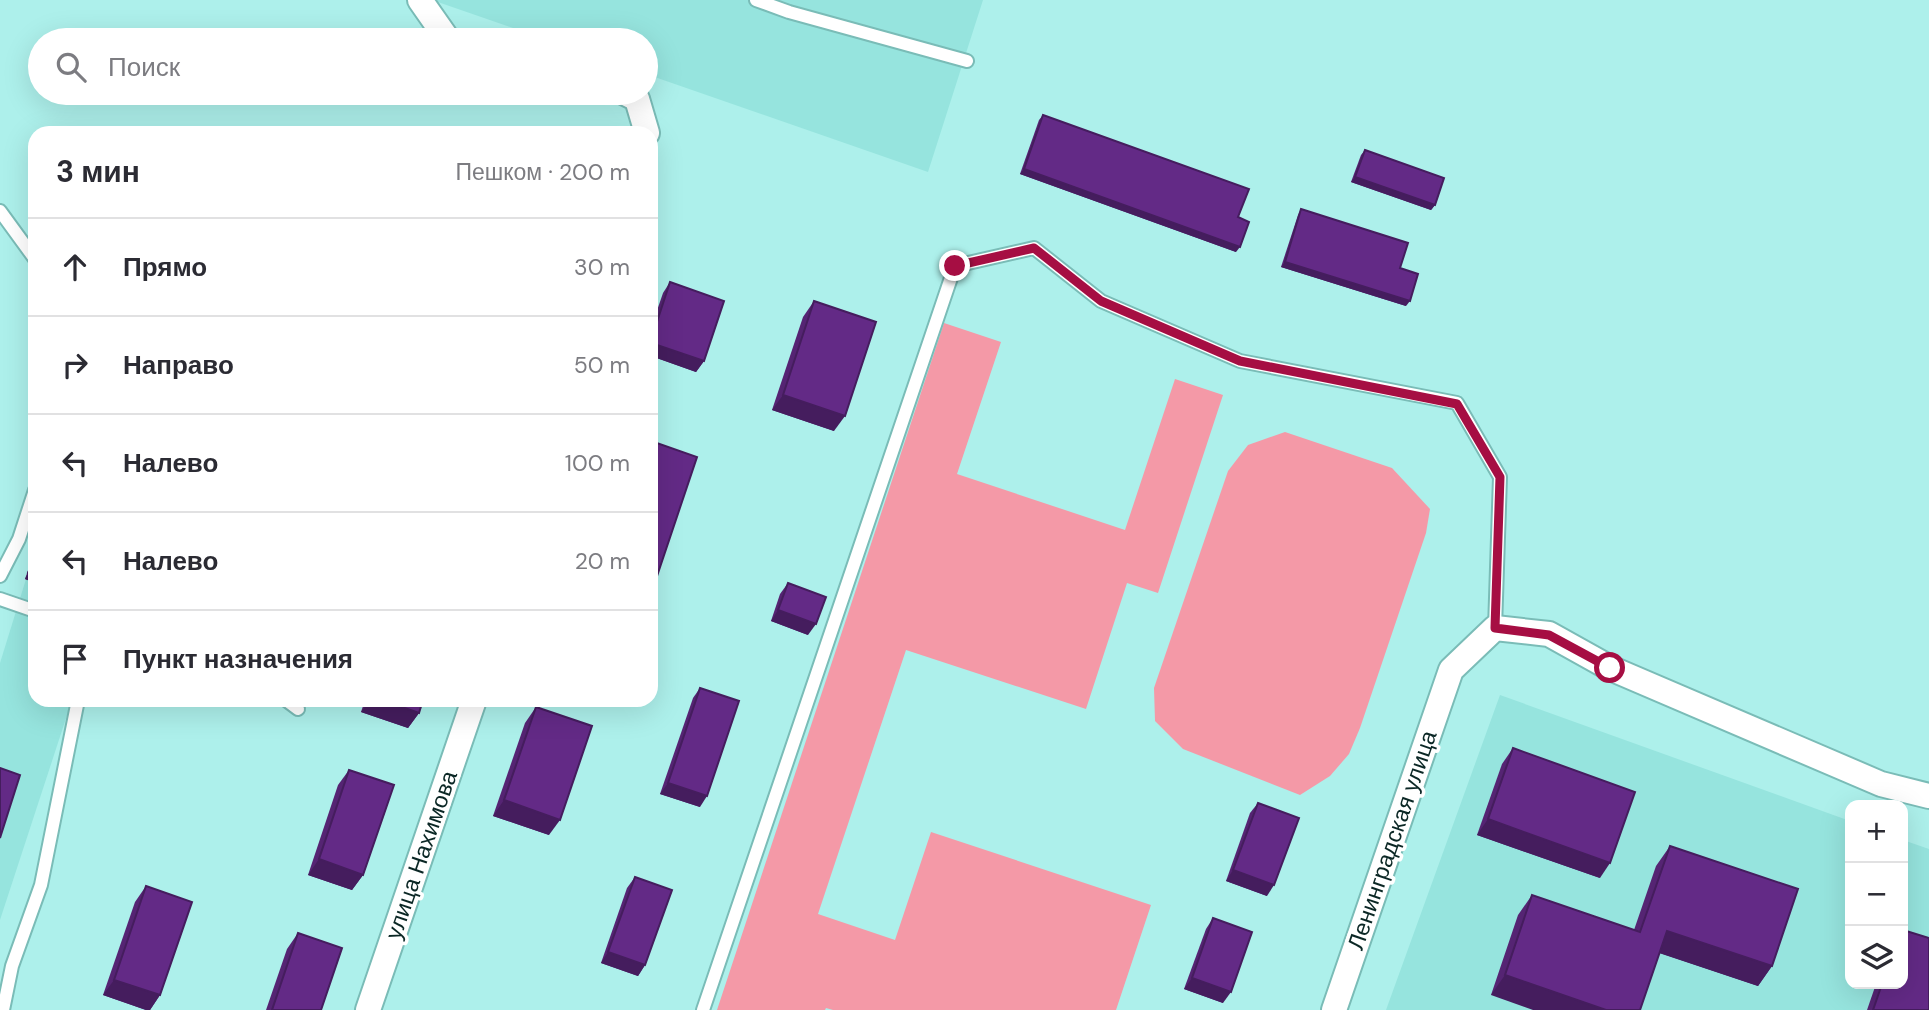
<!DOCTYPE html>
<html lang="ru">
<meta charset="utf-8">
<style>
body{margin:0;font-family:"DM Sans",sans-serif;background:#f2f2f3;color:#2b2b33}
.controls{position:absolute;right:21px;bottom:21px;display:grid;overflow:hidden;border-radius:14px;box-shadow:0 7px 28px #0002}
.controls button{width:63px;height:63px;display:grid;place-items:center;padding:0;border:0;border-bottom:2px solid #e1e1e2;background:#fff;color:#2b2b33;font:35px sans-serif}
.stop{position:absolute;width:21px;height:21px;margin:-16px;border:5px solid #a60e43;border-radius:50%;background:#fff}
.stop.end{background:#a60e43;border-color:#fff;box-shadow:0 2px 7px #0008}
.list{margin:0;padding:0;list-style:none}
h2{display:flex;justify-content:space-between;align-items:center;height:91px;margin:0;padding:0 28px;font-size:30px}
h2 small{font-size:23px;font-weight:400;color:#7c7c81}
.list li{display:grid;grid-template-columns:46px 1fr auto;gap:21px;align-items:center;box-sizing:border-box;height:98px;padding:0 28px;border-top:2px solid #e1e1e2}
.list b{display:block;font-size:26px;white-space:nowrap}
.list em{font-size:23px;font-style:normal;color:#7c7c81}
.icon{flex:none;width:38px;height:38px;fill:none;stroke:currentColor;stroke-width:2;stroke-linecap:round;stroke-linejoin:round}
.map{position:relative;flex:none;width:1929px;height:1010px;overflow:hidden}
.search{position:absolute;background:#fff;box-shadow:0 7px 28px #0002;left:28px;top:28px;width:630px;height:77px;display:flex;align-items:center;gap:18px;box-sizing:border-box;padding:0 24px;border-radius:38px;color:#7c7c81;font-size:26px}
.panel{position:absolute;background:#fff;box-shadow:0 7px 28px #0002;left:28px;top:126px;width:630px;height:581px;border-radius:21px}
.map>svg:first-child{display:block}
.built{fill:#96e4de}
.green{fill:#f499a7}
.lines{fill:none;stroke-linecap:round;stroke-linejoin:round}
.lane-casing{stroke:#7abcb7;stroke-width:16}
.street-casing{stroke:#7abcb7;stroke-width:28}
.lane{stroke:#fff;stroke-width:12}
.street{stroke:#fff;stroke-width:24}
.wall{fill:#552473}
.shaded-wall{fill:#451d5e}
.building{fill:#632a86;stroke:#451d5e;stroke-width:2}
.route{stroke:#a60e43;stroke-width:9}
.labels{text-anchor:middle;stroke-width:7;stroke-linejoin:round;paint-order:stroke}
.street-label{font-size:23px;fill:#0b2725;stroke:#fff}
</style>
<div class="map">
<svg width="1929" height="1010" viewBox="0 0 1929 1010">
<rect width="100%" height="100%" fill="#adf0eb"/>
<!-- built -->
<g class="built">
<polygon points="432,0 983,0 928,172 646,74 646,40 548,40"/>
<polygon points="35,550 35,700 72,700 0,920 0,663"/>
<polygon points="1500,695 1850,821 1850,984 1903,984 1903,840 1929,849 1929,1010 1386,1010"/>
</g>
<!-- green -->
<g class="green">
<polygon points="944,323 1001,342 957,474 1125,530 1175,379 1223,395 1158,593 1127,583 1086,709 906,650 818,914 895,940 931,832 1151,905 1116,1010 833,1010 826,1008 825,1010 717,1010"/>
<polygon points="1285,432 1392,468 1430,509 1426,533 1360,728 1349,754 1330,776 1300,795 1183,749 1155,721 1154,688 1228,471 1248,445"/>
</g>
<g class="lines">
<!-- lane casing -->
<g class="lane-casing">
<g id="lane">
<polyline points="756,0 789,12 967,61"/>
<polyline points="0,211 35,259"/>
<polyline points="0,576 19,539 35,490"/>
<polyline points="0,599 35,611"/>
<polyline points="286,700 298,709"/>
<polyline points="3,1010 12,966 41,885 78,700"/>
<polyline points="703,1010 955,266 1034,248 1101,301 1240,361 1457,403 1500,477 1495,628"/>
</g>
</g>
<!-- street casing -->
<g class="street-casing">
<g id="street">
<polyline points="420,0 448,40"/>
<polyline points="625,93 637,99 647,133"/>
<polyline points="368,1010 474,700"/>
<polyline points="1334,1010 1451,670 1495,628 1549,634 1610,668 1881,784 1929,796"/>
</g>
</g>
<!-- lane -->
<use href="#lane" class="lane"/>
<!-- street -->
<use href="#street" class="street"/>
</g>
<!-- wall -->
<g class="wall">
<polygon points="1043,115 1238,217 1236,252 1020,174 1039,120"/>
<polygon points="1365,150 1435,205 1431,210 1351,182 1361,155"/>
<polygon points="1301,209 1400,268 1406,306 1281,267 1298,215"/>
<polygon points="670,282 704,361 696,372 651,356 651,328 663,293"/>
<polygon points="814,301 834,431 772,410 803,317"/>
<polygon points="35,551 35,583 25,579"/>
<polygon points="788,583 808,635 771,621 780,594"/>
<polygon points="700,688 700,807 660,794 693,698"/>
<polygon points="365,700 423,700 419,713 408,728 361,712"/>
<polygon points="536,707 549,835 493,816 525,723"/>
<polygon points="1513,748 1600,878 1477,835 1502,764"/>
<polygon points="349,770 363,875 352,890 308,875 338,785"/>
<polygon points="1258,803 1267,896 1226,881 1250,813"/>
<polygon points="1670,846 1772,966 1758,986 1660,953 1491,995 1518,915 1532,895 1634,930 1656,866"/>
<polygon points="635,877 645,965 638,976 601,963 627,888"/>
<polygon points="146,886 160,995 150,1010 146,1010 103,995 135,902"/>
<polygon points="1213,918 1223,1003 1184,989 1206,929"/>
<polygon points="298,933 321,1010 266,1010 287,949"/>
<polygon points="1876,984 1903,984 1929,1010 1867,1010"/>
</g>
<!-- shaded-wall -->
<g class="shaded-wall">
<polygon points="1024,169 1240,247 1236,252 1020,174"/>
<polygon points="1355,177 1435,205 1431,210 1351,182"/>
<polygon points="1285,262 1410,301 1406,306 1281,267"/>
<polygon points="651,343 704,361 696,372 651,356"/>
<polygon points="783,395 845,416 834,431 772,410"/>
<polygon points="28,573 35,576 35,583 25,579"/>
<polygon points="778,610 816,624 808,635 771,621"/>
<polygon points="370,700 382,700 419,713 408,728 361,712"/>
<polygon points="668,783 707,796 700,807 660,794"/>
<polygon points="504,800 560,820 549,835 493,816"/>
<polygon points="1488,819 1610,863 1600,878 1477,835"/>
<polygon points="319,859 363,875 352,890 308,875"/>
<polygon points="1233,870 1274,885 1267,896 1226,881"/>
<polygon points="1667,931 1772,966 1758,986 1653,951"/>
<polygon points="608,952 645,965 638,976 601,963"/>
<polygon points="1505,975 1606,1010 1533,1010 1491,995"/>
<polygon points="1192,978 1231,992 1223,1003 1184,989"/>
<polygon points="114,980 160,995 150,1010 146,1010 103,995"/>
</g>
<!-- building -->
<g class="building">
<polygon points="1043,115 1249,189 1238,217 1249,222 1240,247 1024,169"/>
<polygon points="1365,150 1444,178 1435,205 1355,177"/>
<polygon points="1301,209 1408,243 1400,268 1418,274 1410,301 1285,262"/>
<polygon points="670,282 724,301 704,361 651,343 651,340"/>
<polygon points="814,301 876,322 845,416 783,395"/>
<polygon points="651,441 697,457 651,594"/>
<polygon points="35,556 35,576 28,573"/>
<polygon points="788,583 826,597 816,624 778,610"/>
<polygon points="700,688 739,701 707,796 668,783"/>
<polygon points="382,700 423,700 419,713"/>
<polygon points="536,707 592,726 560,820 504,800"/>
<polygon points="1513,748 1635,792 1610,863 1488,819"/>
<polygon points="0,768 20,775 0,838"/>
<polygon points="349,770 394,785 363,875 319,859"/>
<polygon points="1258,803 1299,818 1274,885 1233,870"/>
<polygon points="1670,846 1798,889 1772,966 1667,931 1640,1010 1606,1010 1505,975 1532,895 1640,932"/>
<polygon points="635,877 672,890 645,965 608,952"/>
<polygon points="146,886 192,902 160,995 114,980"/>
<polygon points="1213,918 1252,932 1231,992 1192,978"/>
<polygon points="1903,930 1929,938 1929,1010 1873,1010 1882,984 1903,984"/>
<polygon points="298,933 342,948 321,1010 272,1010"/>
</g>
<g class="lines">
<!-- route -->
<polyline class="route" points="955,266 1034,248 1101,301 1240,361 1457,404 1500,477 1495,628 1549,635 1610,668"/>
</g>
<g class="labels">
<!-- street labels -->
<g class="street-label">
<text transform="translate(1392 840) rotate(-71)" y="8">Ленинградская улица</text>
<text transform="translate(421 855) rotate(-71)" y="8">улица Нахимова</text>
</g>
</g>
</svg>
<div class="controls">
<button>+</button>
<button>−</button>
<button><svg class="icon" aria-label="layers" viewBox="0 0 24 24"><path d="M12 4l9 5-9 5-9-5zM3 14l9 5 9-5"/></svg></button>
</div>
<div class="stop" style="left:1610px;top:668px"></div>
<div class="stop end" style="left:955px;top:266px"></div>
<div class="search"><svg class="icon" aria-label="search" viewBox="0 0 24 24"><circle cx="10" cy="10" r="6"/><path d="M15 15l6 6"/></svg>Поиск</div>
<section class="panel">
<h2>3 мин<small>Пешком · 200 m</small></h2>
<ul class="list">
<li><svg class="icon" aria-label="ahead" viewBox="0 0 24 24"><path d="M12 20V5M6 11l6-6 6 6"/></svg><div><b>Прямо</b></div><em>30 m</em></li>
<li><svg class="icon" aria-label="right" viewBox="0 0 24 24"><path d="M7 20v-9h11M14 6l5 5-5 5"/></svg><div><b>Направо</b></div><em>50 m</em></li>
<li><svg class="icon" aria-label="left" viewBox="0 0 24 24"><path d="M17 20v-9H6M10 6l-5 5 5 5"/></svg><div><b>Налево</b></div><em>100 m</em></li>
<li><svg class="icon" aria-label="left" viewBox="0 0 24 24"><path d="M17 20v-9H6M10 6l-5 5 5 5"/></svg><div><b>Налево</b></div><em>20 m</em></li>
<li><svg class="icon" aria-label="arrive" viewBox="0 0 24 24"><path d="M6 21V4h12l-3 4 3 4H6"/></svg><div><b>Пункт назначения</b></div></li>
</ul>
</section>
</div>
